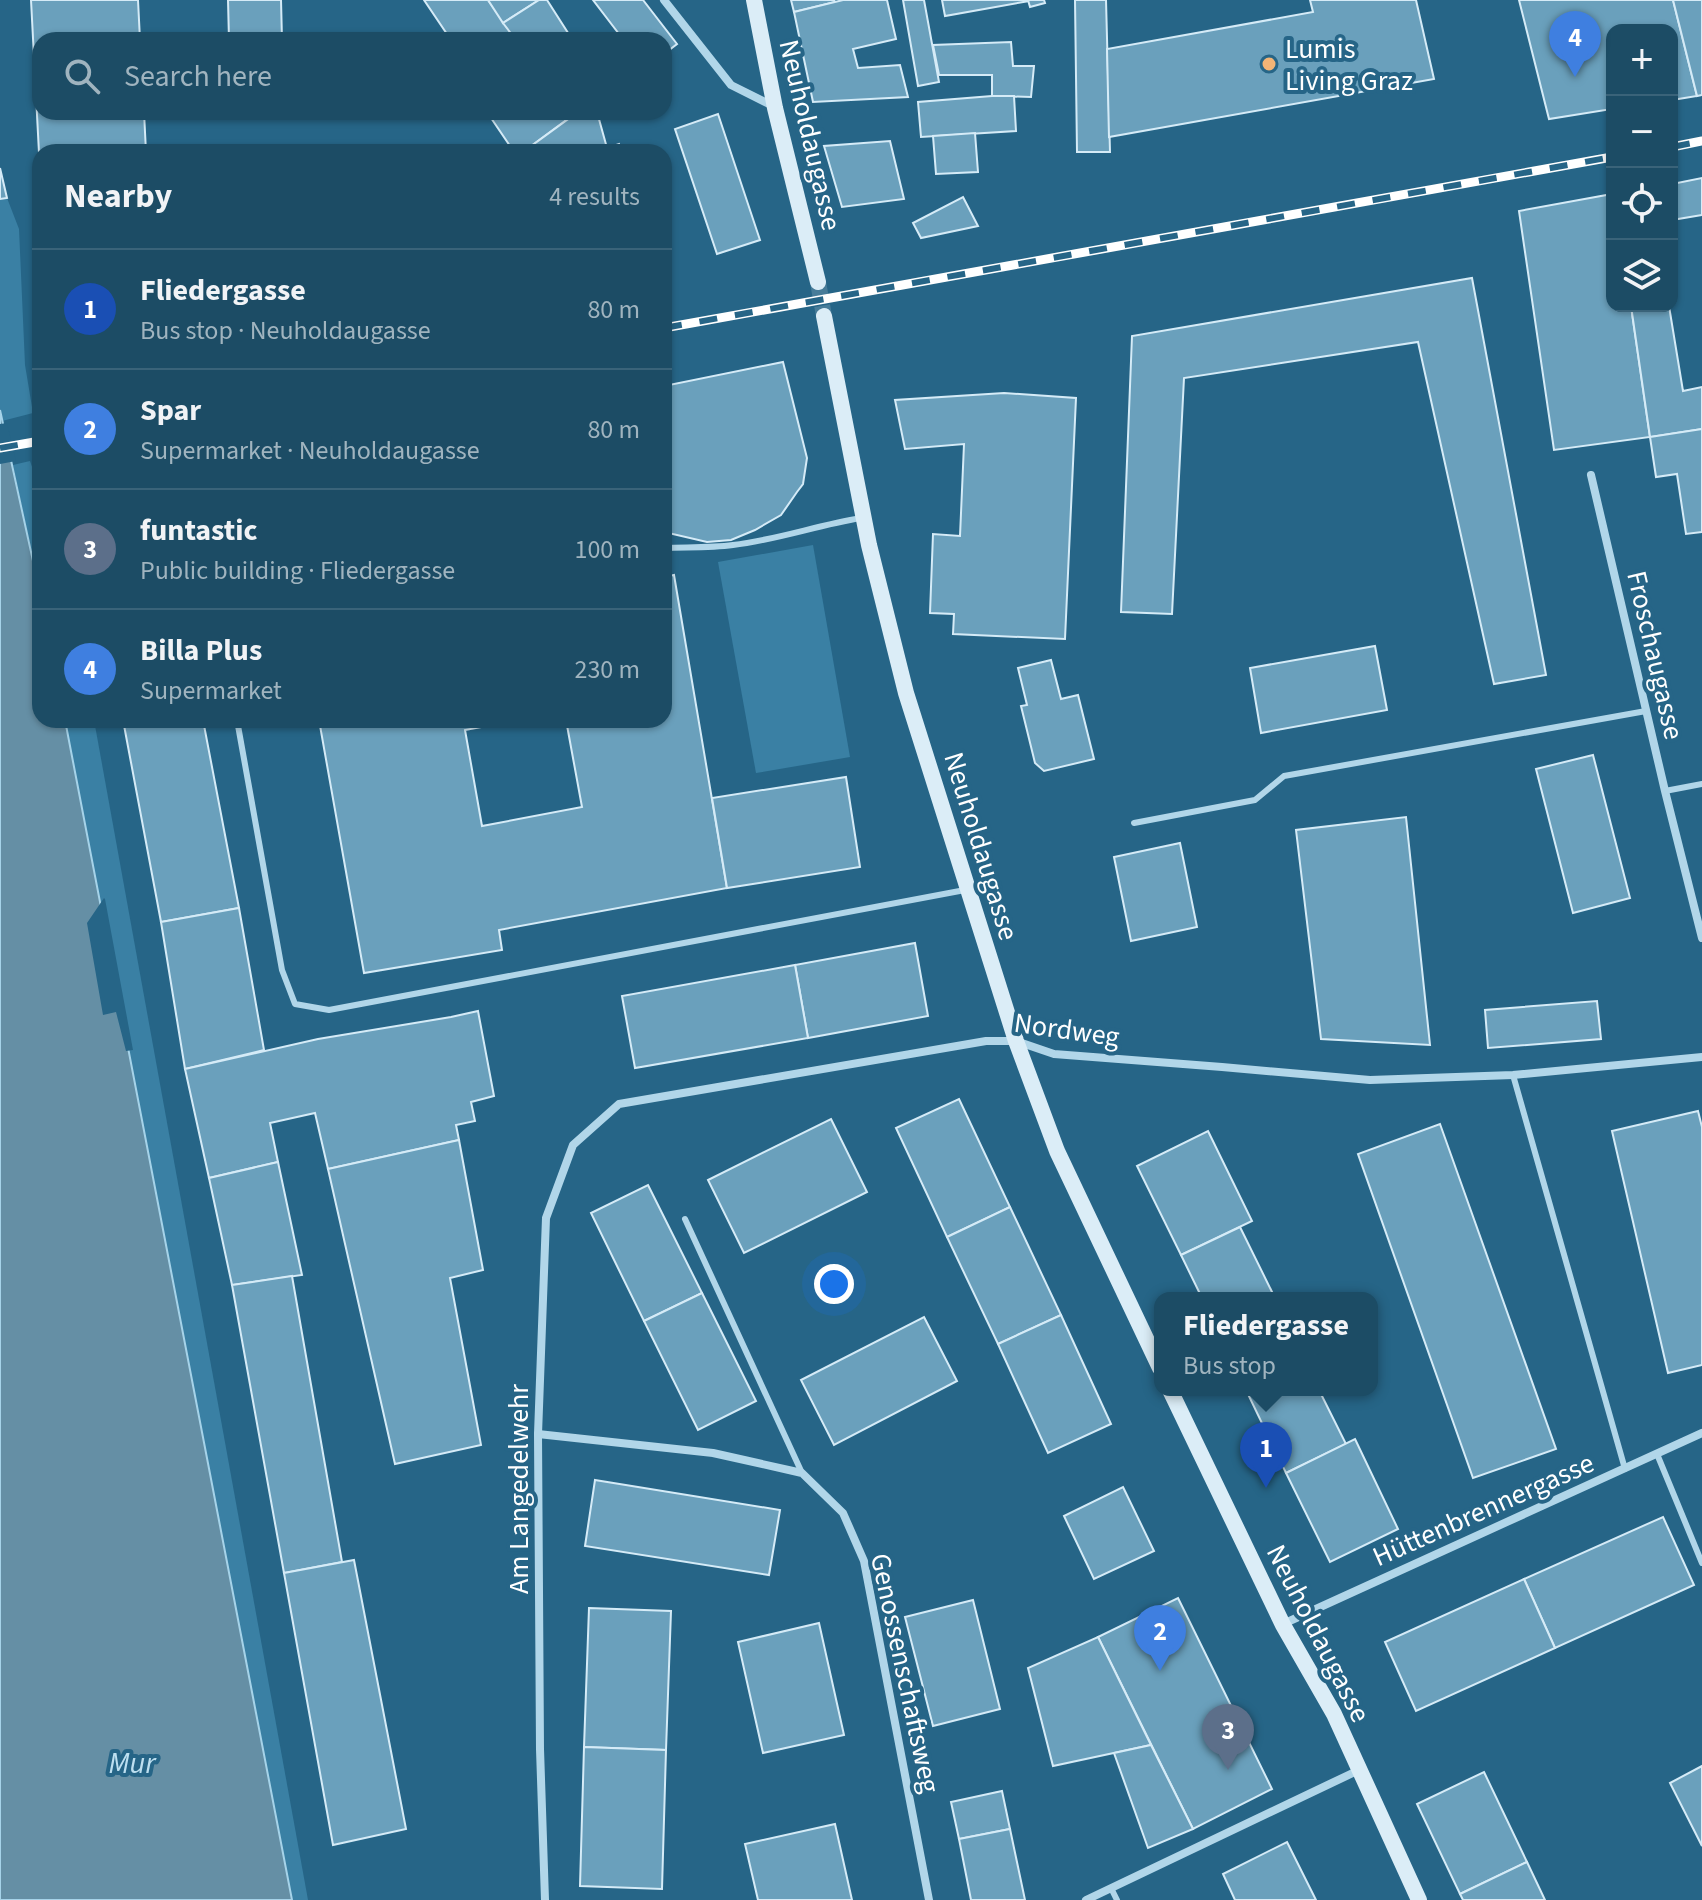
<!DOCTYPE html>
<meta charset="utf-8">
<style>
body{margin:0;font-family:"Source Sans 3",sans-serif;background:#29566e;color:#f1f3f6}
.controls{position:absolute;right:24px;top:24px;display:grid;overflow:hidden;border-radius:16px;box-shadow:0 2px 6px #0004}
.controls button{width:72px;height:72px;display:grid;place-items:center;padding:0;border:0;border-bottom:2px solid #3a6379;background:#1c4c65;color:#f1f3f6;font:40px sans-serif}
.you{position:absolute;left:834px;top:1284px;width:28px;height:28px;margin:-20px;border:6px solid #fff;border-radius:50%;background:#1a73e8;box-shadow:0 0 0 12px #1a73e833}
.badge{display:grid;place-items:center;width:52px;height:52px;border-radius:50%;background:#f2b476;color:#fff;font-size:26px;font-weight:700}
.pin{position:absolute;translate:-50% -66px;filter:drop-shadow(0 2px 4px #0008)}
.pin::after{content:'';position:absolute;top:42px;width:28px;height:24px;background:inherit;clip-path:polygon(0 0,100% 0,50% 100%)}
.popup{position:absolute;left:1154px;top:1292px;width:224px;height:104px;box-sizing:border-box;display:grid;place-content:center;border-radius:16px;background:#1c4c65;filter:drop-shadow(0 2px 6px #0005);font-size:26px;white-space:nowrap;color:#a0b4bf}
.popup b{font-size:30px;color:#f1f3f6}
.popup::after{content:'';position:absolute;left:50%;top:100%;margin-left:-16px;border:16px solid transparent;border-top-color:#1c4c65}
.list{margin:0;padding:0;list-style:none}
h2{display:flex;justify-content:space-between;align-items:center;height:104px;margin:0;padding:0 32px;font-size:34px}
h2 small{font-size:26px;font-weight:400;color:#a0b4bf}
.list li{display:grid;grid-template-columns:52px 1fr auto;gap:24px;align-items:center;box-sizing:border-box;height:120px;padding:0 32px;border-top:2px solid #3a6379}
.list b{display:block;font-size:30px;white-space:nowrap}
.list p{margin:0;font-size:26px;white-space:nowrap;color:#a0b4bf}
.list em{font-size:26px;font-style:normal;color:#a0b4bf}
.icon{flex:none;width:44px;height:44px;fill:none;stroke:currentColor;stroke-width:2;stroke-linecap:round;stroke-linejoin:round}
.map{position:relative;flex:none;width:1702px;height:1900px;overflow:hidden}
.search{position:absolute;background:#1c4c65;box-shadow:0 2px 6px #0004;left:32px;top:32px;width:640px;height:88px;display:flex;align-items:center;gap:20px;box-sizing:border-box;padding:0 28px;border-radius:24px;color:#a0b4bf;font-size:30px}
.panel{position:absolute;background:#1c4c65;box-shadow:0 2px 6px #0004;left:32px;top:144px;width:640px;height:584px;border-radius:24px}
.map>svg:first-child{display:block}
.green{fill:#3a80a4}
.water{fill:#658fa5;stroke:#a6d3e9;stroke-width:2}
.pier{fill:#266587}
.building{fill:#6aa0bc;stroke:#d5ebf7;stroke-width:2}
.lines{fill:none;stroke-linecap:round;stroke-linejoin:round}
.secondary-tunnel{stroke:#477c99;stroke-width:16;stroke-dasharray:16 8;stroke-linecap:butt}
.lane{stroke:#b1d6e9;stroke-width:6}
.street{stroke:#b1d6e9;stroke-width:8}
.secondary{stroke:#dbedf7;stroke-width:16}
.rail-casing{stroke:#fff;stroke-width:9}
.rail{stroke:#266587;stroke-width:6;stroke-dasharray:18;stroke-linecap:butt}
.poi-dot{fill:#f2b476;stroke:#266587;stroke-width:3}
.labels{text-anchor:middle;stroke-width:8;stroke-linejoin:round;paint-order:stroke}
.poi-label{font-size:28px;fill:#fff;stroke:#266587;text-anchor:start}
.street-label{font-size:28px;fill:#fff;stroke:#266587}
.water-label{font-size:30px;font-style:italic;fill:#bddff0;stroke:#266587}
</style>
<div class="map">
<svg width="1702" height="1900" viewBox="0 0 1702 1900">
<rect width="100%" height="100%" fill="#266587"/>
<!-- green -->
<g class="green">
<polygon points="7,198 19,229 25,365 33,413 2,421 0,410 0,199"/>
<polygon points="30,461 40,490 40,593 13,465"/>
<polygon points="813,545 850,757 756,773 718,562"/>
<polygon points="65,720 94,720 308,1900 292,1900"/>
</g>
<!-- water -->
<polygon class="water" points="0,410 40,593 40,720 65,720 292,1900 0,1900"/>
<!-- pier -->
<g class="pier">
<polygon points="7,423 16,461 0,464 0,424"/>
<polygon points="104,898 105,899 133,1050 126,1051 116,1012 103,1015 87,923"/>
</g>
<!-- building -->
<g class="building">
<polygon points="31,0 138,0 140,40 40,40 40,112 144,112 146,152 40,152 40,172"/>
<polygon points="228,0 281,0 282,40 229,40"/>
<polygon points="424,0 488,0 516,40 451,40"/>
<polygon points="488,0 539,0 503,23"/>
<polygon points="539,0 547,0 570,36 564,40 516,40 503,23"/>
<polygon points="593,0 643,0 677,44 664,54 664,40 611,40 619,34"/>
<polygon points="791,0 834,0 835,2 794,12"/>
<polygon points="843,0 887,0 896,39 853,49 858,68 900,65 908,97 813,102 794,12"/>
<polygon points="903,0 924,0 939,82 918,86"/>
<polygon points="942,0 1028,0 1029,1 945,16"/>
<polygon points="1028,0 1044,0 1045,3 1030,7"/>
<polygon points="1075,0 1106,0 1110,152 1077,152"/>
<polygon points="1310,0 1416,0 1434,79 1109,137 1107,49 1313,12"/>
<polygon points="1519,0 1673,0 1697,96 1672,100 1672,30 1612,30 1612,109 1549,119"/>
<polygon points="1673,0 1702,0 1702,95 1697,96"/>
<polygon points="1011,42 1013,66 1034,66 1031,97 992,96 992,75 939,75 933,45"/>
<polygon points="992,96 1014,96 1016,131 921,137 918,102"/>
<polygon points="487,112 564,112 569,118 523,152 514,152"/>
<polygon points="578,112 597,112 607,148 619,144 621,152 523,152"/>
<polygon points="718,114 760,240 717,254 675,129"/>
<polygon points="975,133 978,172 936,174 933,136"/>
<polygon points="890,141 904,199 842,207 824,146"/>
<polygon points="0,168 7,198 0,199"/>
<polygon points="1702,178 1702,215 1672,220 1672,184"/>
<polygon points="1612,194 1612,306 1631,306 1650,437 1554,450 1519,211"/>
<polygon points="963,197 978,226 921,238 913,223"/>
<polygon points="1472,278 1546,675 1494,684 1418,342 1184,378 1172,614 1121,612 1132,336"/>
<polygon points="1631,306 1669,306 1683,391 1702,387 1702,429 1650,437"/>
<polygon points="783,362 807,458 803,484 797,492 781,515 755,530 731,540 707,542 664,532 664,386"/>
<polygon points="1004,393 1076,398 1065,639 953,634 954,614 930,613 933,534 960,536 964,444 905,449 895,400"/>
<polygon points="1702,429 1702,532 1686,534 1677,474 1656,477 1650,437"/>
<polygon points="674,575 727,888 499,930 502,950 364,973 319,720 520,720 465,730 482,826 582,807 566,720 664,720 664,577"/>
<polygon points="1375,646 1387,710 1261,733 1250,668"/>
<polygon points="1051,660 1061,699 1078,695 1094,759 1044,771 1035,763 1021,706 1027,705 1018,668"/>
<polygon points="123,720 203,720 239,908 161,922"/>
<polygon points="1593,755 1630,898 1573,913 1536,769"/>
<polygon points="846,777 860,867 727,888 712,798"/>
<polygon points="1406,817 1430,1045 1321,1039 1296,830"/>
<polygon points="1180,843 1197,927 1131,941 1114,857"/>
<polygon points="239,908 264,1050 185,1069 161,922"/>
<polygon points="915,943 928,1016 808,1038 795,965"/>
<polygon points="795,965 808,1038 635,1068 622,996"/>
<polygon points="1597,1001 1601,1039 1488,1048 1485,1010"/>
<polygon points="478,1011 494,1096 471,1102 475,1121 456,1125 459,1140 328,1169 315,1113 270,1123 278,1162 209,1178 185,1069 318,1039 451,1017"/>
<polygon points="959,1099 1010,1207 947,1237 896,1128"/>
<polygon points="1698,1111 1702,1127 1702,1365 1668,1373 1612,1131"/>
<polygon points="831,1119 867,1192 744,1253 708,1180"/>
<polygon points="1440,1124 1556,1449 1473,1478 1358,1154"/>
<polygon points="1208,1131 1252,1221 1181,1255 1137,1166"/>
<polygon points="459,1140 483,1270 450,1278 481,1445 395,1464 328,1169"/>
<polygon points="278,1162 302,1275 232,1285 209,1178"/>
<polygon points="648,1185 702,1293 644,1321 591,1213"/>
<polygon points="1010,1207 1061,1315 998,1344 947,1237"/>
<polygon points="1240,1227 1275,1298 1202,1298 1181,1255"/>
<polygon points="292,1276 342,1562 284,1573 232,1285"/>
<polygon points="702,1293 756,1401 698,1430 644,1321"/>
<polygon points="1061,1315 1111,1424 1048,1453 998,1344"/>
<polygon points="924,1317 957,1381 834,1445 801,1380"/>
<polygon points="1246,1390 1319,1390 1346,1444 1286,1473"/>
<polygon points="1355,1439 1398,1529 1330,1562 1286,1473"/>
<polygon points="595,1480 780,1510 769,1575 585,1546"/>
<polygon points="1123,1487 1154,1551 1094,1579 1064,1516"/>
<polygon points="1663,1517 1694,1585 1555,1648 1524,1579"/>
<polygon points="354,1560 406,1829 333,1845 284,1573"/>
<polygon points="1524,1579 1555,1648 1416,1711 1385,1642"/>
<polygon points="1178,1598 1272,1789 1193,1829 1098,1637"/>
<polygon points="973,1600 1000,1709 933,1726 905,1617"/>
<polygon points="589,1608 671,1611 666,1750 584,1747"/>
<polygon points="819,1623 844,1735 763,1753 738,1642"/>
<polygon points="1098,1637 1151,1745 1053,1766 1028,1668"/>
<polygon points="1151,1745 1193,1829 1148,1848 1114,1753"/>
<polygon points="584,1747 666,1750 662,1889 580,1886"/>
<polygon points="1702,1766 1702,1846 1670,1783"/>
<polygon points="1484,1772 1527,1862 1460,1894 1417,1804"/>
<polygon points="1002,1791 1010,1829 959,1839 951,1802"/>
<polygon points="835,1824 852,1900 758,1900 745,1844"/>
<polygon points="1010,1829 1025,1900 971,1900 959,1839"/>
<polygon points="1287,1842 1316,1900 1235,1900 1223,1874"/>
<polygon points="1527,1862 1545,1900 1463,1900 1460,1894"/>
</g>
<g class="lines">
<!-- secondary-tunnel -->
<polyline class="secondary-tunnel" points="818,282 824,316"/>
<!-- lane -->
<g class="lane">
<path d="M664,548c23,-1 46,0 69,-3 43,-5 85,-20 128,-27"/>
<polyline points="237,720 282,970 295,1004 329,1010 965,890"/>
<polyline points="1665,791 1702,784"/>
<polyline points="1134,823 1255,800 1284,776 1646,711"/>
<polyline points="1513,1075 1625,1469"/>
<polyline points="685,1219 802,1473"/>
<polyline points="1657,1454 1702,1563"/>
<polyline points="1111,1888 1117,1900"/>
</g>
<!-- street -->
<g class="street">
<polyline points="664,0 731,85 775,107"/>
<polyline points="1591,475 1665,791 1702,938"/>
<polyline points="538,1434 713,1453 802,1473 843,1513 864,1561 929,1900"/>
<polyline points="1283,1624 1702,1433"/>
<polyline points="545,1900 540,1749 538,1434 546,1218 573,1145 619,1104 986,1041 1016,1041 1054,1054 1222,1067 1370,1080 1513,1075 1702,1057"/>
<polyline points="1086,1900 1359,1770"/>
</g>
<!-- secondary -->
<g class="secondary">
<polyline points="754,0 775,108 818,282"/>
<polyline points="824,316 869,545 906,693 1016,1041 1057,1151 1160,1368"/>
<polyline points="1170,1390 1283,1625 1334,1714 1419,1900"/>
</g>
<!-- rail casing -->
<g class="rail-casing">
<g id="rail">
<polyline points="1672,147 1702,141"/>
<polyline points="664,328 1612,157"/>
<polyline points="0,448 40,441"/>
</g>
</g>
<!-- rail -->
<use href="#rail" class="rail"/>
</g>
<!-- markers -->
<circle class="poi-dot" cx="1269" cy="64" r="8"/>
<g class="labels">
<!-- poi labels -->
<g class="poi-label">
<text x="1285" y="58">Lumis<tspan x="1285" dy="32">Living Graz</tspan></text>
</g>
<!-- street labels -->
<g class="street-label">
<text transform="translate(811 135) rotate(77)" y="10">Neuholdaugasse</text>
<text transform="translate(1656 655) rotate(77)" y="10">Froschaugasse</text>
<text transform="translate(982 846) rotate(73)" y="10">Neuholdaugasse</text>
<text transform="translate(1067 1029) rotate(8)" y="10">Nordweg</text>
<text transform="translate(518 1489) rotate(-90)" y="10">Am Langedelwehr</text>
<text transform="translate(1483 1509) rotate(-24)" y="10">Hüttenbrennergasse</text>
<text transform="translate(1319 1633) rotate(63)" y="10">Neuholdaugasse</text>
<text transform="translate(906 1673) rotate(78)" y="10">Genossenschaftsweg</text>
</g>
<!-- water labels -->
<g class="water-label">
<text x="132" y="1773">Mur</text>
</g>
</g>
</svg>
<div class="controls">
<button>+</button>
<button>−</button>
<button><svg class="icon" aria-label="locate" viewBox="0 0 24 24"><circle cx="12" cy="12" r="6"/><path d="M12 2v4M12 18v4M2 12h4M18 12h4"/></svg></button>
<button><svg class="icon" aria-label="layers" viewBox="0 0 24 24"><path d="M12 4l9 5-9 5-9-5zM3 14l9 5 9-5"/></svg></button>
</div>
<div class="you"></div>
<div class="pin badge" style="left:1266px;top:1488px;background:#1a4fb4">1</div>
<div class="popup"><b>Fliedergasse</b>Bus stop</div>
<div class="pin badge" style="left:1160px;top:1671px;background:#3f7fe0">2</div>
<div class="pin badge" style="left:1228px;top:1770px;background:#5c6f8a">3</div>
<div class="pin badge" style="left:1575px;top:77px;background:#3f7fe0">4</div>
<div class="search"><svg class="icon" aria-label="search" viewBox="0 0 24 24"><circle cx="10" cy="10" r="6"/><path d="M15 15l6 6"/></svg>Search here</div>
<section class="panel">
<h2>Nearby<small>4 results</small></h2>
<ul class="list">
<li><span class="badge" style="background:#1a4fb4">1</span><div><b>Fliedergasse</b><p>Bus stop · Neuholdaugasse</p></div><em>80 m</em></li>
<li><span class="badge" style="background:#3f7fe0">2</span><div><b>Spar</b><p>Supermarket · Neuholdaugasse</p></div><em>80 m</em></li>
<li><span class="badge" style="background:#5c6f8a">3</span><div><b>funtastic</b><p>Public building · Fliedergasse</p></div><em>100 m</em></li>
<li><span class="badge" style="background:#3f7fe0">4</span><div><b>Billa Plus</b><p>Supermarket</p></div><em>230 m</em></li>
</ul>
</section>
</div>
